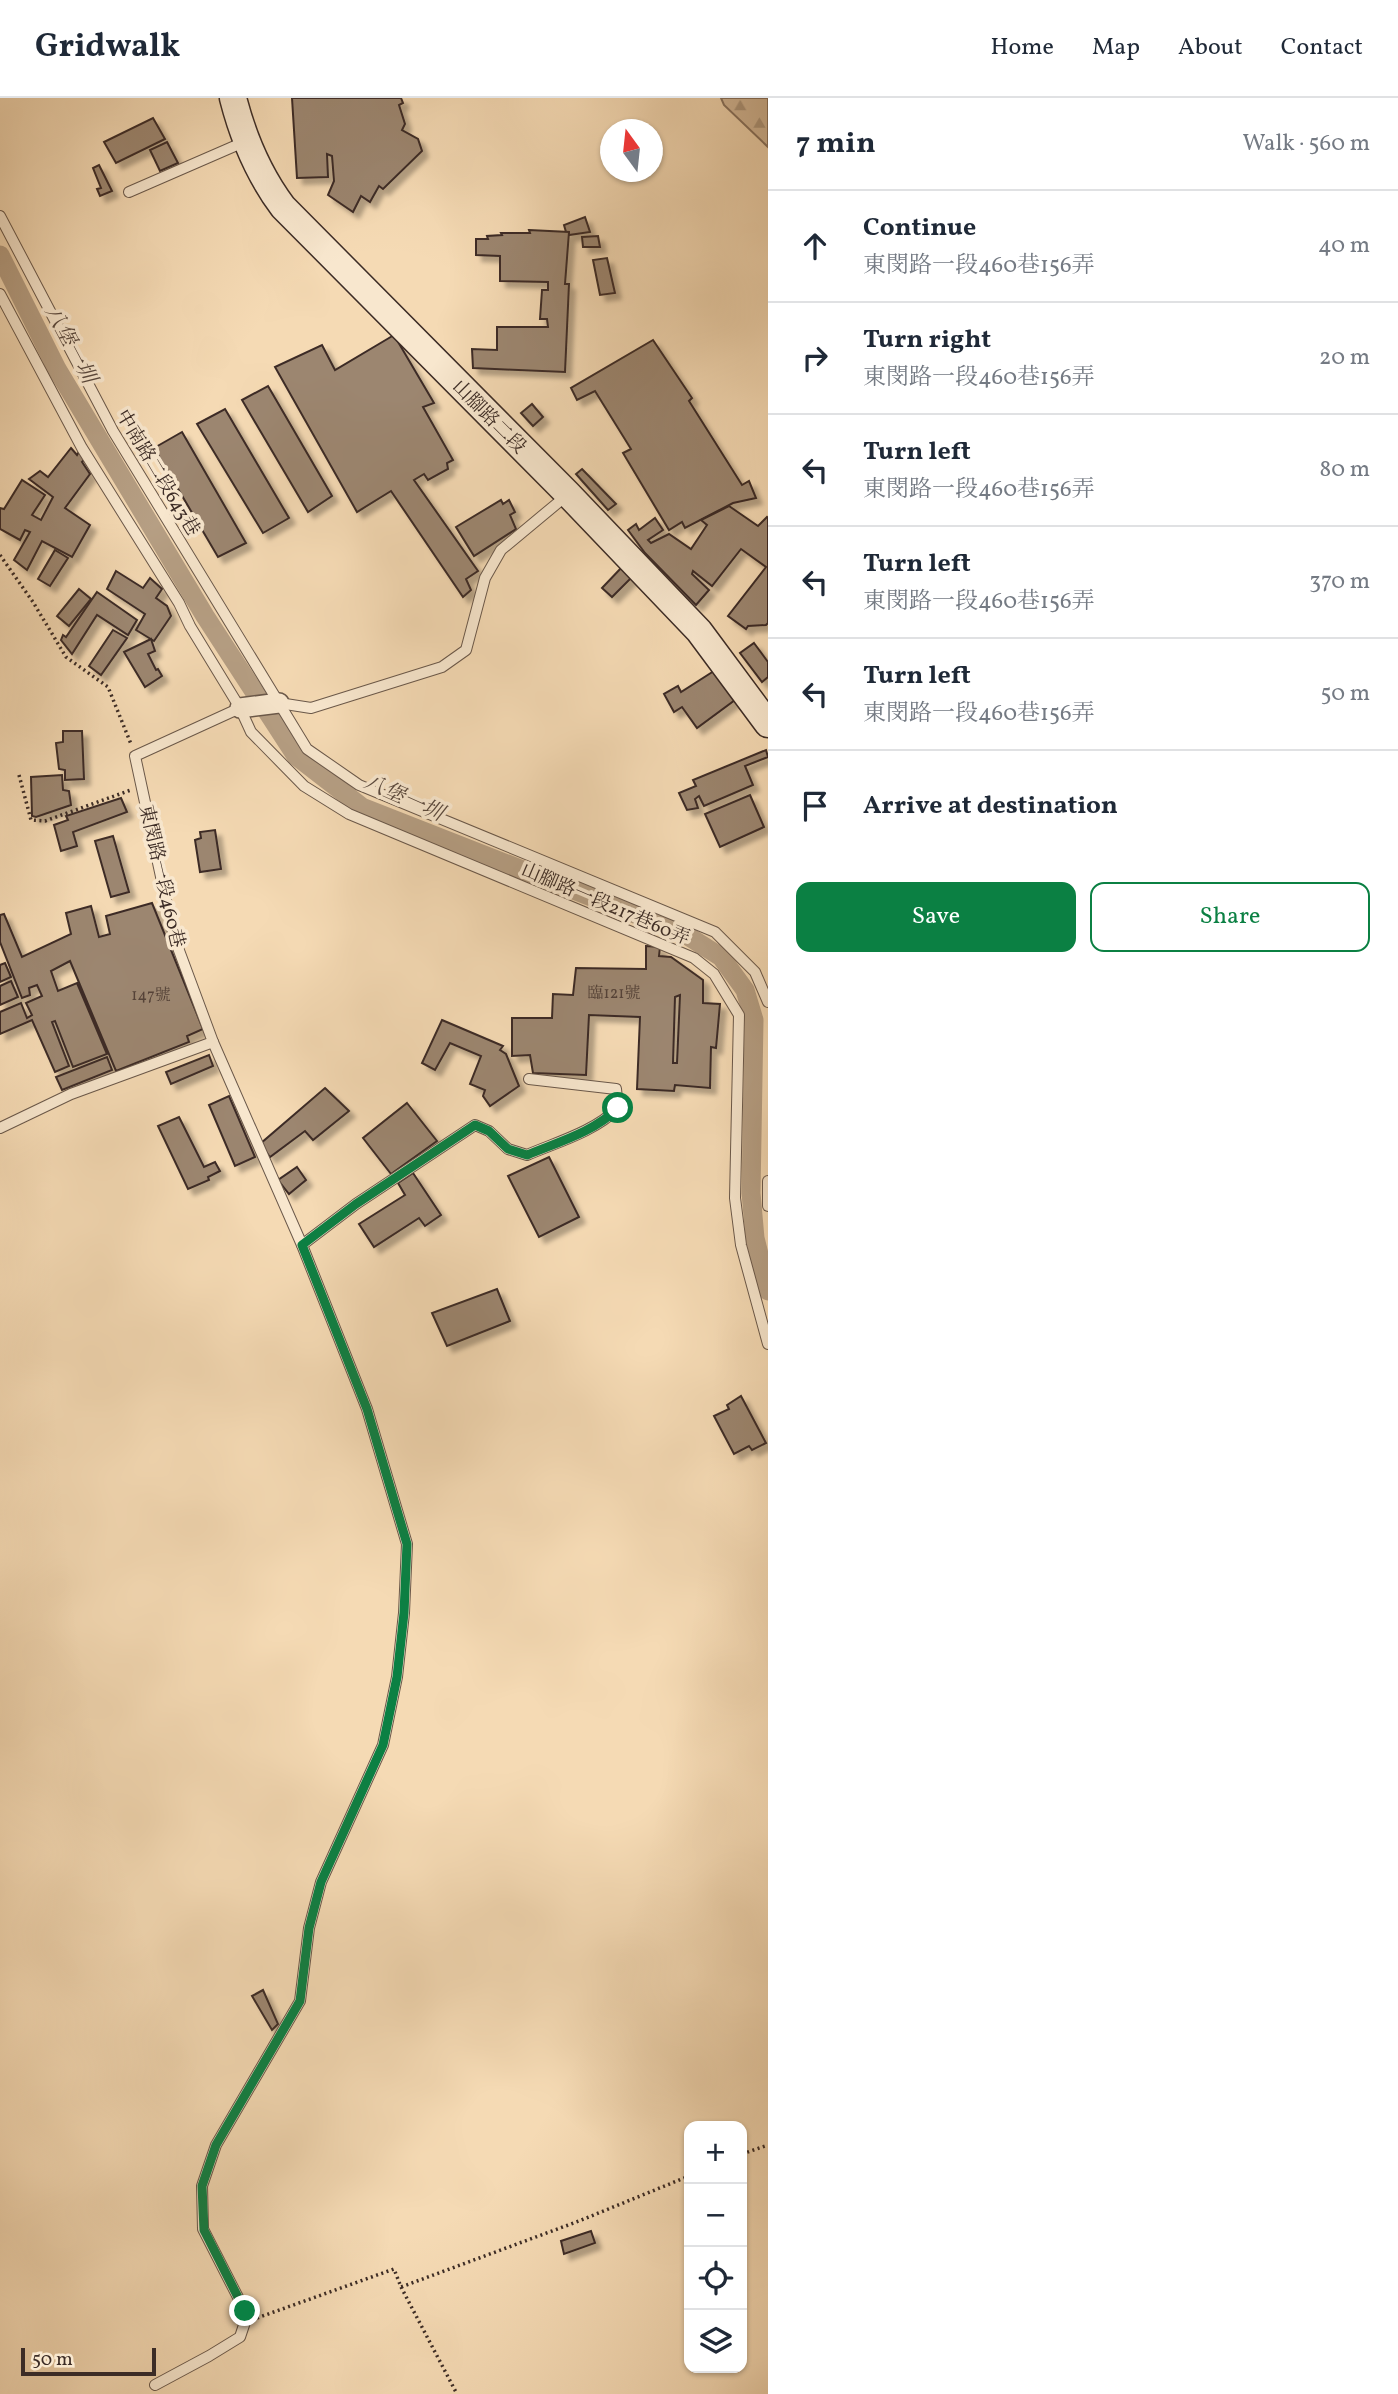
<!DOCTYPE html>
<meta charset="utf-8">
<style>
body{margin:0;font-family:Vollkorn,"Noto Serif TC",serif;background:#f2f2f3;color:#1f2937}
.controls{position:absolute;right:21px;bottom:21px;display:grid;overflow:hidden;border-radius:14px;box-shadow:0 2px 5px #0004}
.controls button{width:63px;height:63px;display:grid;place-items:center;padding:0;border:0;border-bottom:2px solid #e0e1e3;background:#fff;color:#1f2937;font:35px sans-serif}
.compass{position:absolute;left:600px;top:21px;width:63px;height:63px;border-radius:50%;background:#fff;box-shadow:0 2px 5px #0004;rotate:345deg}
.scale{position:absolute;left:21px;bottom:18px;width:135px;box-sizing:border-box;padding-left:7px;border:4px solid #3c2c26;border-top:0;font-size:19px;line-height:24px;white-space:nowrap;color:#3c2c26;-webkit-text-stroke:5px #f8e7ce;paint-order:stroke}
.stop{position:absolute;width:21px;height:21px;margin:-16px;border:5px solid #0b8043;border-radius:50%;background:#fff}
.stop.end{background:#0b8043;border-color:#fff;box-shadow:0 2px 7px #0008}
.list{margin:0;padding:0;list-style:none}
h2{display:flex;justify-content:space-between;align-items:center;height:91px;margin:0;padding:0 28px;font-size:30px}
h2 small{font-size:23px;font-weight:400;color:#747a83}
.list li{display:grid;grid-template-columns:46px 1fr auto;gap:21px;align-items:center;box-sizing:border-box;height:112px;padding:0 28px;border-top:2px solid #e0e1e3}
.list b{display:block;font-size:26px;white-space:nowrap}
.list p{margin:0;font-size:23px;white-space:nowrap;color:#747a83}
.list em{font-size:23px;font-style:normal;color:#747a83}
.actions{display:flex;gap:14px;padding:21px 28px}
.actions a{flex:1;padding:16px 0;border:2px solid #0b8043;border-radius:14px;text-align:center;font-size:24px;color:#0b8043}
.actions .main{background:#0b8043;color:#fff}
.icon{flex:none;width:38px;height:38px;fill:none;stroke:currentColor;stroke-width:2;stroke-linecap:round;stroke-linejoin:round}
.map{position:relative;flex:none;width:768px;height:2296px;overflow:hidden}
header{display:flex;align-items:center;gap:42px;box-sizing:border-box;height:98px;padding:0 35px;background:#fff;border-bottom:2px solid #e0e1e3}
header strong{font-size:33px}
nav{display:flex;gap:38px;margin-inline-start:auto;font-size:24px}
main{display:flex}
aside{flex:1;background:#fff}
.map>svg:first-child{display:block}
.forest{fill:url(#forest-firs);stroke:#897461;stroke-width:2}
.lines{fill:none;stroke-linecap:round;stroke-linejoin:round}
.canal{stroke:#b69f84;stroke-width:19}
.building{fill:#9c8670;stroke:#3c2c26;stroke-width:2;fill-rule:evenodd;filter:url(#shadow)}
.service-casing{stroke:#6a584a;stroke-width:12}
.minor-casing{stroke:#6a584a;stroke-width:22}
.secondary-casing{stroke:#3c2c26;stroke-width:29}
.path{stroke:#3c2c26;stroke-width:3.5;stroke-dasharray:2 3.5;stroke-linecap:butt}
.service{stroke:#f8e7ce;stroke-width:10}
.minor{stroke:#f8e7ce;stroke-width:19}
.secondary{stroke:#f8e7ce;stroke-width:26}
.route{stroke:#0b8043;stroke-width:9}
.labels{text-anchor:middle;stroke-width:7;stroke-linejoin:round;paint-order:stroke}
.number-label{font-size:16px;fill:#544238}
.street-label{font-size:19px;fill:#3c2c26;stroke:#f8e7ce}
.water-label{font-size:21px;font-style:italic;fill:#5a493e;stroke:#f8e7ce}
</style>
<header>
<strong>Gridwalk</strong>
<nav><a>Home</a><a>Map</a><a>About</a><a>Contact</a></nav>
</header>
<main>
<div class="map">
<svg width="768" height="2296" viewBox="0 0 768 2296">
<defs>
<pattern id="forest-firs" width="22" height="20" patternUnits="userSpaceOnUse" patternTransform="scale(1.75)"><rect width="22" height="20" fill="#d6bc9c"/><path d="M5 1l3.5 6h-7zM16 11l3.5 6h-7z" fill="#af997f"/></pattern>
<filter id="shadow"><feDropShadow dx="6" dy="6" stdDeviation="2" flood-color="#0004"/></filter>
</defs>
<rect width="100%" height="100%" fill="#f5dab4"/>
<filter id="stains"><feTurbulence type="fractalNoise" baseFrequency=".00286" numOctaves="4"/><feColorMatrix values="0 0 0 0 .2 0 0 0 0 .09 0 0 0 0 .02 0 0 0 .5 -.17"/></filter>
<radialGradient id="worn" r=".72"><stop offset=".6" stop-color="#630" stop-opacity="0"/><stop offset="1" stop-color="#630" stop-opacity=".3"/></radialGradient>
<!-- forest -->
<polygon class="forest" points="721,0 768,0 768,49 724,7"/>
<g class="lines">
<!-- canal -->
<polyline class="canal" points="0,157 57,271 205,518 296,658 362,709 683,835 721,859 745,892 754,922 751,1095 755,1140 768,1193"/>
</g>
<!-- building -->
<g class="building">
<polygon points="292,0 401,0 403,5 399,7 405,26 402,32 418,41 422,53 383,91 379,88 370,104 361,98 353,114 328,97 334,83 332,58 327,56 328,79 297,80"/>
<polygon points="153,20 165,41 116,65 104,44"/>
<polygon points="167,44 178,65 160,73 150,52"/>
<polygon points="99,67 112,93 100,98 97,91 101,90 93,70"/>
<polygon points="585,119 590,134 569,137 569,134 566,134 564,127"/>
<polygon points="529,132 569,134 565,186 569,186 565,274 473,270 472,251 497,252 497,229 548,229 547,221 540,221 542,192 548,192 548,184 500,183 500,158 476,157 476,141 488,141 487,138 502,137 501,135 530,135"/>
<polygon points="598,138 600,149 583,149 582,139"/>
<polygon points="607,160 615,195 600,197 593,162"/>
<polygon points="394,237 434,305 423,309 453,362 447,365 448,371 428,382 424,376 414,382 478,473 466,481 471,492 463,499 391,393 357,414 275,269 322,247 335,272"/>
<polygon points="653,242 692,300 689,303 742,387 749,383 756,400 733,405 685,430 682,424 669,432 623,355 631,351 595,293 577,302 571,290"/>
<polygon points="268,288 332,398 308,414 242,302"/>
<polygon points="532,306 543,319 533,328 521,315"/>
<polygon points="225,311 289,420 263,435 197,326"/>
<polygon points="182,334 246,445 218,459 154,350"/>
<polygon points="71,350 77,357 80,352 85,361 82,364 90,376 65,410 90,427 72,459 42,443 27,472 14,462 30,434 25,432 20,442 0,431 0,410 4,411 22,382 45,397 32,417 41,422 53,399 29,381 40,373 48,379"/>
<polygon points="582,371 616,406 608,412 576,376"/>
<polygon points="501,402 503,406 509,402 515,414 510,417 516,431 474,458 456,429"/>
<polygon points="729,408 758,428 767,419 768,420 768,525 766,527 748,528 746,531 728,518 766,469 741,451 712,488 693,473 692,476 709,492 696,507 645,455 628,432 636,426 639,432 655,420 663,432 648,442 651,445 669,436 691,451 707,427 701,422"/>
<polygon points="55,452 68,460 50,488 38,481"/>
<polygon points="623,468 633,478 612,499 602,490"/>
<polygon points="116,473 143,490 150,480 162,491 156,500 167,508 171,518 154,543 136,532 145,516 107,491"/>
<polygon points="79,491 91,501 69,528 57,518"/>
<polygon points="97,494 137,522 128,537 97,517 72,556 61,542 63,537 66,539"/>
<polygon points="113,532 127,540 101,577 89,568"/>
<polygon points="151,541 155,553 148,556 156,572 158,571 162,578 145,589 124,554"/>
<polygon points="754,545 768,564 768,579 762,584 740,555"/>
<polygon points="717,571 739,599 697,630 682,609 674,614 664,596 678,588 681,594"/>
<polygon points="63,633 82,633 84,681 65,682 65,672 59,671 56,645 63,644"/>
<polygon points="766,652 768,659 745,668 753,687 704,708 699,698 695,701 698,710 687,712 679,695 696,688 693,682"/>
<polygon points="62,677 63,692 69,693 71,707 36,719 32,718 31,679"/>
<polygon points="750,697 764,729 720,749 705,716"/>
<polygon points="121,700 127,714 73,734 77,748 61,753 54,727 68,722 66,718"/>
<polygon points="215,732 221,771 200,774 195,742 201,740 200,734"/>
<polygon points="113,738 129,794 111,799 95,743"/>
<polygon points="152,805 203,931 187,938 189,944 116,973 70,863 51,873 58,893 77,885 107,956 73,969 55,923 52,924 69,968 55,974 32,922 0,936 0,914 21,905 27,920 32,917 26,905 42,898 37,887 29,890 30,897 22,900 0,844 0,817 4,816 22,859 71,836 66,815 91,808 99,839 110,836 106,818"/>
<path d="M646,848l14,1 -1,9 12,1 32,23v23l17,1 -4,44 -5,-1 -1,41 -35,-3 -1,6 -37,-2 3,-72 -51,-2 -3,60 -53,-2 -3,-18 -18,1v-38h40l1,-24 20,1 3,-27 70,1zM680,897l-3,68h-4l2,-66z"/>
<polygon points="5,865 11,879 0,884 0,867"/>
<polygon points="11,883 18,899 0,907 0,888"/>
<polygon points="442,922 503,948 500,952 506,956 519,988 490,1008 483,998 485,992 470,986 481,958 450,945 435,972 422,965"/>
<polygon points="209,957 213,968 171,986 166,974"/>
<polygon points="107,959 112,972 62,992 56,979"/>
<polygon points="325,990 349,1013 313,1042 305,1033 270,1059 260,1046"/>
<polygon points="229,998 255,1059 235,1068 209,1007"/>
<polygon points="407,1005 437,1043 391,1076 363,1040"/>
<polygon points="179,1019 204,1069 215,1064 220,1073 208,1079 209,1082 188,1091 158,1028"/>
<polygon points="549,1059 579,1119 539,1139 508,1078"/>
<polygon points="297,1069 306,1082 289,1096 278,1082"/>
<polygon points="413,1075 441,1117 425,1128 419,1120 374,1149 359,1126 405,1097 398,1085"/>
<polygon points="497,1191 510,1223 447,1248 432,1215"/>
<polygon points="741,1298 766,1345 752,1352 749,1348 734,1356 714,1318 729,1311 727,1307"/>
<polygon points="263,1892 278,1926 272,1932 252,1898"/>
<polygon points="591,2133 595,2145 564,2156 561,2143"/>
</g>
<g class="lines">
<!-- service casing -->
<g class="service-casing">
<g id="service">
<polyline points="129,94 244,44"/>
<polyline points="0,118 113,333 307,651 359,687 715,834 755,874 768,904"/>
<polyline points="0,196 82,350 179,505 190,528 240,610 251,634 304,688 349,716 694,860 714,876 739,917 735,1100 741,1147 768,1246"/>
<polyline points="279,605 311,610 442,569 466,552 485,480 501,452 566,398"/>
<polyline points="0,1030 71,996 213,944 174,839 135,658 240,610"/>
<polyline points="768,1083 768,1108"/>
<path d="M302,1147l54,-41 119,-79 14,6 19,18 19,6c30,-13 67,-23 91,-47l-2,-19 -87,-10"/>
<polyline points="155,2287 209,2258 240,2239 245,2224 245,2213 203,2131 202,2088 216,2047 300,1903 309,1830 321,1784 383,1647 397,1579 404,1515 407,1446 367,1311 302,1147 213,944"/>
</g>
</g>
<!-- minor casing -->
<g class="minor-casing">
<polyline id="minor" points="240,610 279,605"/>
</g>
<!-- secondary casing -->
<g class="secondary-casing">
<path id="secondary" d="M233,0c10,39 26,77 50,109l285,287 131,137 69,93"/>
</g>
<!-- path -->
<g class="path">
<polyline points="0,457 33,504 66,559 108,589 131,646"/>
<polyline points="19,677 31,722 45,723 131,692"/>
<polyline points="742,2056 768,2047"/>
<polyline points="401,2189 457,2296"/>
<polyline points="257,2220 394,2171 401,2189 579,2123 689,2078"/>
</g>
<!-- service -->
<use href="#service" class="service"/>
<!-- minor -->
<use href="#minor" class="minor"/>
<!-- secondary -->
<use href="#secondary" class="secondary"/>
</g>
<g class="lines">
<!-- route -->
<path class="route" d="M245,2213l-41,-81 -2,-44 14,-41 84,-144 9,-73 12,-46 62,-137 14,-68 7,-64 3,-69 -40,-135 -65,-164 54,-41 119,-79 14,6 19,18 19,6c31,-13 67,-23 91,-47"/>
</g>
<g class="labels">
<!-- number labels -->
<g class="number-label">
<text x="614" y="900">臨121號</text>
<text x="151" y="902">147號</text>
</g>
<!-- street labels -->
<g class="street-label">
<text transform="translate(490 318) rotate(45)" y="7">山腳路二段</text>
<text transform="translate(159 374) rotate(59)" y="7">中南路二段643巷</text>
<text transform="translate(163 778) rotate(77)" y="7">東閔路一段460巷</text>
<text transform="translate(606 805) rotate(23)" y="7">山腳路一段217巷60弄</text>
</g>
<!-- water labels -->
<g class="water-label">
<text transform="translate(71 246) rotate(62)" y="7">八堡一圳</text>
<text transform="translate(404 699) rotate(24)" y="7">八堡一圳</text>
</g>
</g>
<rect width="100%" height="100%" filter="url(#stains)"/>
<rect width="100%" height="100%" fill="url(#worn)"/>
</svg>
<div class="controls">
<button>+</button>
<button>−</button>
<button><svg class="icon" aria-label="locate" viewBox="0 0 24 24"><circle cx="12" cy="12" r="6"/><path d="M12 2v4M12 18v4M2 12h4M18 12h4"/></svg></button>
<button><svg class="icon" aria-label="layers" viewBox="0 0 24 24"><path d="M12 4l9 5-9 5-9-5zM3 14l9 5 9-5"/></svg></button>
</div>
<svg class="compass" viewBox="-18 -18 36 36"><path d="M0-13l5 13h-10z" fill="#e53935"/><path d="M0 13l5-13h-10z" fill="#747a83"/></svg>
<div class="scale">50 m</div>
<div class="stop" style="left:618px;top:1010px"></div>
<div class="stop end" style="left:245px;top:2213px"></div>
</div>
<aside>
<h2>7 min<small>Walk · 560 m</small></h2>
<ul class="list">
<li><svg class="icon" aria-label="ahead" viewBox="0 0 24 24"><path d="M12 20V5M6 11l6-6 6 6"/></svg><div><b>Continue</b><p>東閔路一段460巷156弄</p></div><em>40 m</em></li>
<li><svg class="icon" aria-label="right" viewBox="0 0 24 24"><path d="M7 20v-9h11M14 6l5 5-5 5"/></svg><div><b>Turn right</b><p>東閔路一段460巷156弄</p></div><em>20 m</em></li>
<li><svg class="icon" aria-label="left" viewBox="0 0 24 24"><path d="M17 20v-9H6M10 6l-5 5 5 5"/></svg><div><b>Turn left</b><p>東閔路一段460巷156弄</p></div><em>80 m</em></li>
<li><svg class="icon" aria-label="left" viewBox="0 0 24 24"><path d="M17 20v-9H6M10 6l-5 5 5 5"/></svg><div><b>Turn left</b><p>東閔路一段460巷156弄</p></div><em>370 m</em></li>
<li><svg class="icon" aria-label="left" viewBox="0 0 24 24"><path d="M17 20v-9H6M10 6l-5 5 5 5"/></svg><div><b>Turn left</b><p>東閔路一段460巷156弄</p></div><em>50 m</em></li>
<li><svg class="icon" aria-label="arrive" viewBox="0 0 24 24"><path d="M6 21V4h12l-3 4 3 4H6"/></svg><div><b>Arrive at destination</b></div></li>
</ul>
<div class="actions"><a class="main">Save</a><a>Share</a></div>
</aside>
</main>
